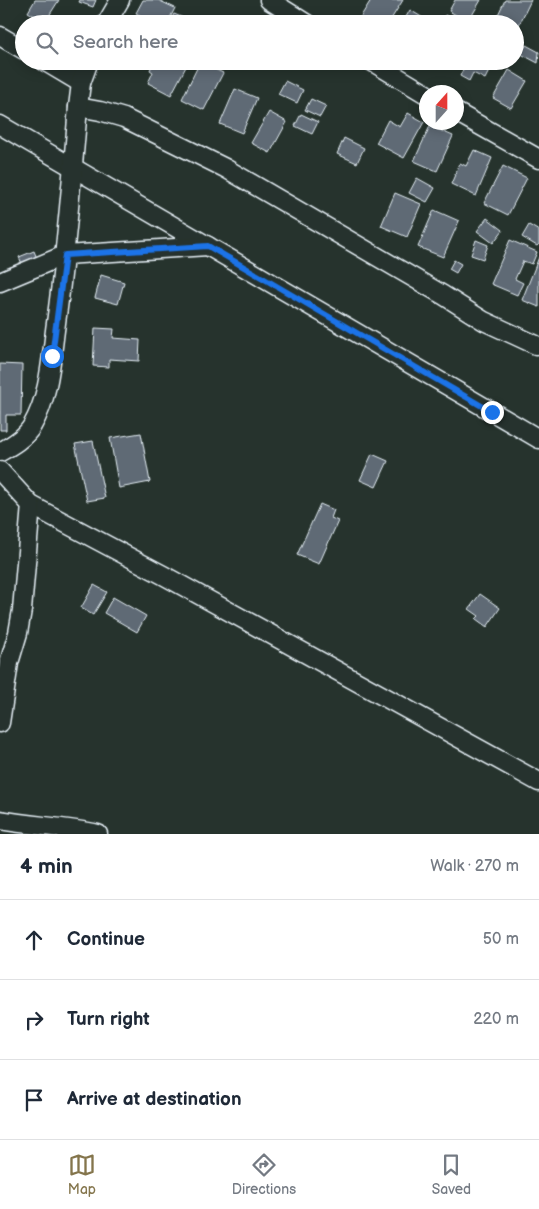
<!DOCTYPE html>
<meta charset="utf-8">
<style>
body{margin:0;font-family:"Balsamiq Sans",sans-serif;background:#f6f6f7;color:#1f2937}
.compass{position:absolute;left:419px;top:85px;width:45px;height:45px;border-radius:50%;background:#fff;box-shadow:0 2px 12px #0003;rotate:21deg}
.stop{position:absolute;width:15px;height:15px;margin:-11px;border:4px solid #1a73e8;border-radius:50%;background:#fff}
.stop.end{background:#1a73e8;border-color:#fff;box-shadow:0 1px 5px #0008}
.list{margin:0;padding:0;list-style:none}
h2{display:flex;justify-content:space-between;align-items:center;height:65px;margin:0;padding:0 20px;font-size:21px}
h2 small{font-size:16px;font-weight:400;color:#747a83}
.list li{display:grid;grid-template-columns:32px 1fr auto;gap:15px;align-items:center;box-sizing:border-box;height:80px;padding:0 20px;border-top:1px solid #e0e1e3}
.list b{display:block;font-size:19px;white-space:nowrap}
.list em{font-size:16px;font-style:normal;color:#747a83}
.icon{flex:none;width:28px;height:28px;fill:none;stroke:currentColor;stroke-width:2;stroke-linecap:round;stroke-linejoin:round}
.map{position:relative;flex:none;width:539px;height:834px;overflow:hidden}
.search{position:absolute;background:#fff;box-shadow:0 2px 12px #0003;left:15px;right:15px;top:15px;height:55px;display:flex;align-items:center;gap:12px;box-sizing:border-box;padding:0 18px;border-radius:28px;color:#747a83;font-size:19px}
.sheet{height:305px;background:#fff}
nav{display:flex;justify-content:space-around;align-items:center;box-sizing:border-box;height:70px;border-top:1px solid #e0e1e3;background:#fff;font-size:14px;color:#747a83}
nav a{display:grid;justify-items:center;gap:2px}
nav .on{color:#84754c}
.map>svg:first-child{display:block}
.building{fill:#5e6a74;stroke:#e8f1f8}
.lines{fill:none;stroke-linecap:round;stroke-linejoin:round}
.minor-casing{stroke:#e8f1f8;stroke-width:21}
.minor{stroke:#26332d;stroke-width:18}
.route{stroke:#1a73e8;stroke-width:6}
</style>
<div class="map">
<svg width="539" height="834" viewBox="0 0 539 834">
<rect width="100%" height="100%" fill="#26332d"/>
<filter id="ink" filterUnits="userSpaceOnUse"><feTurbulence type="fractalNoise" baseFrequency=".02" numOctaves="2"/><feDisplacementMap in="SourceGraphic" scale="10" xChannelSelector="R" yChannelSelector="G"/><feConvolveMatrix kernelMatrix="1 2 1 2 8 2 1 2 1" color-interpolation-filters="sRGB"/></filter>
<g filter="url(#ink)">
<!-- building -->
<g class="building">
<polygon points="35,0 59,0 45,22 28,12"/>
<polygon points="80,0 96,0 93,7 79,2"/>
<polygon points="143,0 158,0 175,8 167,24 156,24 136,13"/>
<polygon points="371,0 403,0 388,24 362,24 358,21"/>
<polygon points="455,0 481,0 468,22 449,11"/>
<polygon points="505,0 531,0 516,31 515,24 500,24 495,21"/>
<polygon points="410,10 433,24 402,24"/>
<polygon points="174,14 198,24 169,24"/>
<polygon points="226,14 243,24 220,24"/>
<polygon points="445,15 460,23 459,24 440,24"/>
<polygon points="128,16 132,19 129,24 122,24"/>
<polygon points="526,45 539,52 538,63 521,54"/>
<polygon points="154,61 189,61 171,95 148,83 153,72 150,70"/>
<polygon points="467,61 494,61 485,79 473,73 469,81 460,76"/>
<polygon points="200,62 223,73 204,110 182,99"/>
<polygon points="509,70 527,81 511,108 493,98"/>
<polygon points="285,81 303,90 297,103 278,94"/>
<polygon points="235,89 257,98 242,133 220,124"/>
<polygon points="311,99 326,106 320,117 305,110"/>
<polygon points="269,112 287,122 270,153 251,143"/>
<polygon points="408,113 424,122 404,158 376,143 388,120 400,127"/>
<polygon points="301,114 318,122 312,134 295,126"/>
<polygon points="430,126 453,136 437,171 414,161"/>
<polygon points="344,138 364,148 357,163 337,154"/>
<polygon points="474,150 492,158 476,196 451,184 460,163 466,166"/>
<polygon points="503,166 527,178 508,215 484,203"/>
<polygon points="417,178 435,188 427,202 409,193"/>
<polygon points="395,193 421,204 407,237 381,226"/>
<polygon points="434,210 459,221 443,257 418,247"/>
<polygon points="487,218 503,230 493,243 477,231"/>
<polygon points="529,225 539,231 539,244 537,246 522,237"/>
<polygon points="476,240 488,245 483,259 471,255"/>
<polygon points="510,240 537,252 532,264 523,261 515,279 523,283 517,295 491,284"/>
<polygon points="34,251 38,261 23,266 19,257"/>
<polygon points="539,257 539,307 522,300"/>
<polygon points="454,260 461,264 456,273 449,269"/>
<polygon points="101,275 124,282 118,304 95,298"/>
<polygon points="95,328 114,329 113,338 140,340 139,361 109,359 109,367 93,366"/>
<polygon points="0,364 22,365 21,415 6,415 6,430 0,430"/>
<polygon points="141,433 150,482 119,488 110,438"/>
<polygon points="93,441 105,498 87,501 75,444"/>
<polygon points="372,454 388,461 376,487 360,480"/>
<polygon points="320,504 334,510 331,518 338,521 319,564 297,555"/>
<polygon points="94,585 107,592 93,615 81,608"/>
<polygon points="480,594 500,608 487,627 476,619 479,616 469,609"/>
<polygon points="113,597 146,616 137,632 104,613"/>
</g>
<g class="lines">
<!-- minor casing -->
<g class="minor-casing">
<g id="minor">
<polyline points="269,0 307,24"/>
<polyline points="106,24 120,0"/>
<polyline points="0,36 24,50"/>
<polyline points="44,61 81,83"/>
<polyline points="371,61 426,94"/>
<polyline points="78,107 100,111 124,118 225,168 443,295 484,321 536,345"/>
<polyline points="456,112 539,159"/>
<polyline points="0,125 539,439"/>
<polyline points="0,282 65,255 208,246"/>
<path d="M0,452c11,-6 25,-14 32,-26 18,-31 19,-68 24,-103 10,-72 16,-144 22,-216l3,-24 8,-22"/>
<polyline points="0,471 31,505 163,575 539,782"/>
<polyline points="0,723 9,663 18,633 22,610 31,505"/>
<path d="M0,820c33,6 66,7 98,14"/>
</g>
</g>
<!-- minor -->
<use href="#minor" class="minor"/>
</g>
</g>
<g class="lines" filter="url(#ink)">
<!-- route -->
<polyline class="route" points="52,356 65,255 208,246 492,412"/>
</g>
</svg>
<svg class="compass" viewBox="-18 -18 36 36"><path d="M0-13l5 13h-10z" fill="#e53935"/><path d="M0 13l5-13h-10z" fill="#747a83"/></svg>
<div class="stop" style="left:52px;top:356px"></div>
<div class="stop end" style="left:492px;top:412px"></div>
<div class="search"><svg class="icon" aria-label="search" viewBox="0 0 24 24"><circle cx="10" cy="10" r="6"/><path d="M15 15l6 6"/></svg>Search here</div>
</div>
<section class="sheet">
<h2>4 min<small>Walk · 270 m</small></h2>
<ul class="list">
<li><svg class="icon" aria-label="ahead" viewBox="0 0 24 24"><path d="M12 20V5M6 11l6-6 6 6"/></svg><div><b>Continue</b></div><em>50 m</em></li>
<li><svg class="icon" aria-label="right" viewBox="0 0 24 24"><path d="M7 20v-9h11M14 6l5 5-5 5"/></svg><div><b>Turn right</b></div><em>220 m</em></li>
<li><svg class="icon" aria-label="arrive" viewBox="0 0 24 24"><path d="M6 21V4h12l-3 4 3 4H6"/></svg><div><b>Arrive at destination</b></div></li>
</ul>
</section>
<nav>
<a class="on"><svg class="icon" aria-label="map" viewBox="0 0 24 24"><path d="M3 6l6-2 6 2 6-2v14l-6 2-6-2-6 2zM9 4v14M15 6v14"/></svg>Map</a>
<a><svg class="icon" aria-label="directions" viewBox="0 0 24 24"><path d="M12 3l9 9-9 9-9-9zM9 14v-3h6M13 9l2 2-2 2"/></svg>Directions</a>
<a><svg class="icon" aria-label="saved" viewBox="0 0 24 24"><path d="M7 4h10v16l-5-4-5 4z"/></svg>Saved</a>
</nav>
